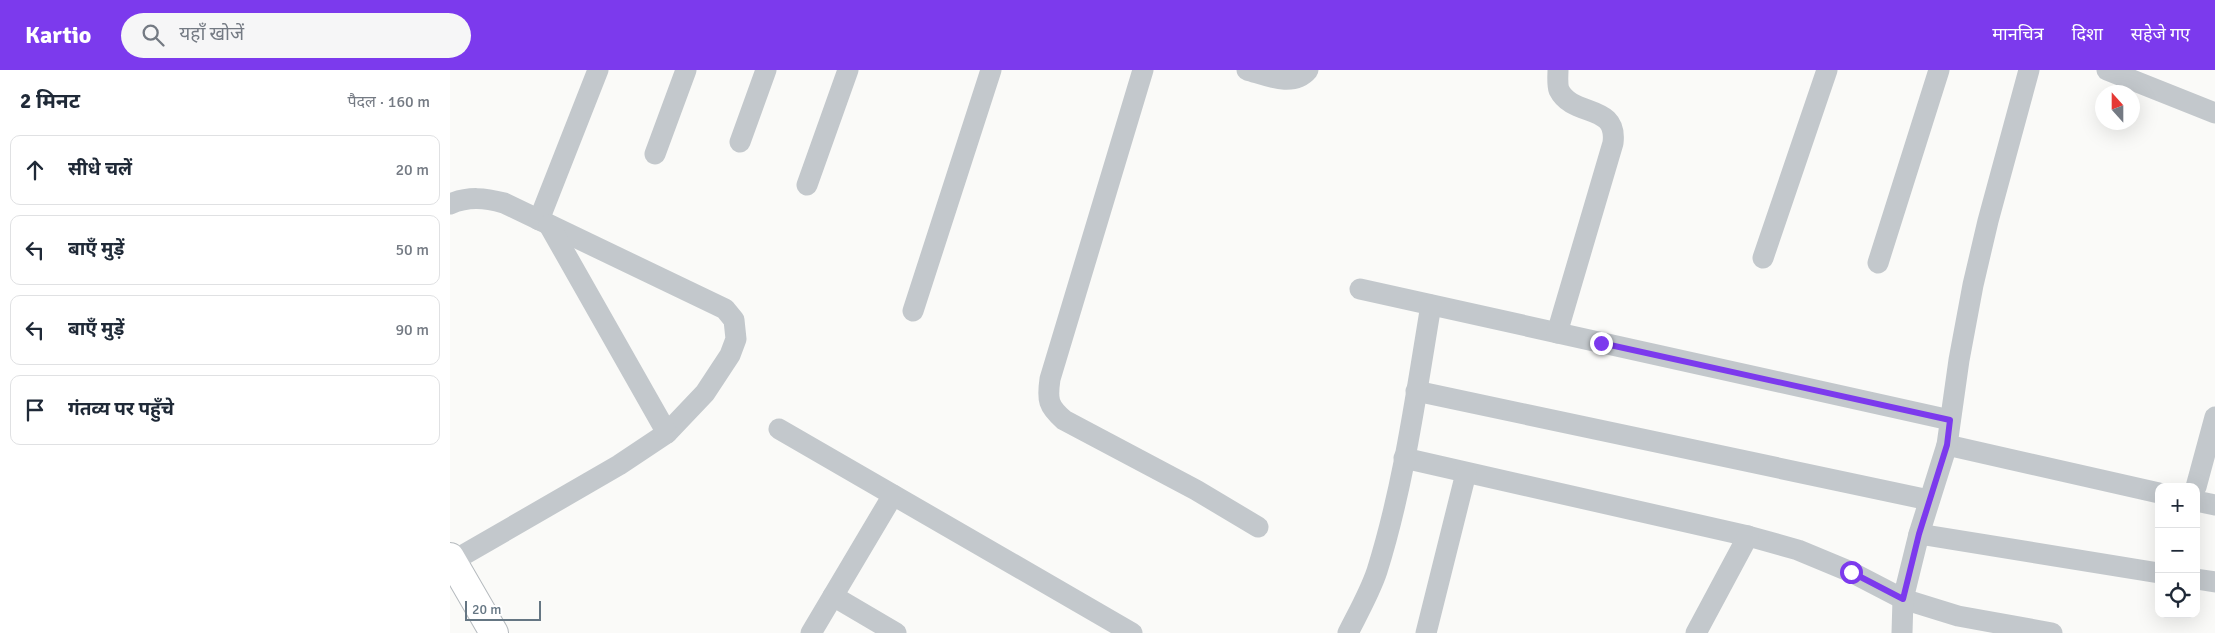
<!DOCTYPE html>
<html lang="hi">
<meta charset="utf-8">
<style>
body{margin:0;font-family:Signika,"Noto Sans Devanagari",sans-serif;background:#f6f6f7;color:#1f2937}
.controls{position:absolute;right:15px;bottom:15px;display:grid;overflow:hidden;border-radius:10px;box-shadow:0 5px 20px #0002}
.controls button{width:45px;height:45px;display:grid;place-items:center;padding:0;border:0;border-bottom:1px solid #e0e1e3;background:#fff;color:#1f2937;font:25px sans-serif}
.compass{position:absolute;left:1645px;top:15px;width:45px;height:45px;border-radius:50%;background:#fff;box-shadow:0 5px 20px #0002;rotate:339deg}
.scale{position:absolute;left:15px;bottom:12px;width:76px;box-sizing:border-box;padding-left:5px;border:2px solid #657683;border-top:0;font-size:14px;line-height:18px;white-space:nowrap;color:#657683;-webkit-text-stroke:4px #fff;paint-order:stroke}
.stop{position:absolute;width:15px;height:15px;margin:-11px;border:4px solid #7c3aed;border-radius:50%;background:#fff}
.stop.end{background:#7c3aed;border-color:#fff;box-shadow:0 1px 5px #0008}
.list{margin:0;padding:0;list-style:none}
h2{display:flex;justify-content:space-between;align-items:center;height:65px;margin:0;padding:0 20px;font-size:21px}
h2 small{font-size:16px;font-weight:400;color:#747a83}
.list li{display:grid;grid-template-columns:32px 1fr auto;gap:15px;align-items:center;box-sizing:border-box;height:70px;margin:0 10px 10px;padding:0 10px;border:1px solid #e0e1e3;border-radius:10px}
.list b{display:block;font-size:19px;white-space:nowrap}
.list em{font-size:16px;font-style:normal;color:#747a83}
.icon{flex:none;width:28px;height:28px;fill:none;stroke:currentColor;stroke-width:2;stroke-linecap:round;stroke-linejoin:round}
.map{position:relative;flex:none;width:1765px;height:563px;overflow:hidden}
header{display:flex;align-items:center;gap:30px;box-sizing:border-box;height:70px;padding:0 25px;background:#7c3aed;color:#fff}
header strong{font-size:24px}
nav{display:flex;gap:28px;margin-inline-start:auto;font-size:18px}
.search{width:350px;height:45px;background:#f6f6f7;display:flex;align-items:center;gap:12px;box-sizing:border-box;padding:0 18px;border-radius:28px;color:#747a83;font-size:19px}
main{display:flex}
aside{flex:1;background:#fff}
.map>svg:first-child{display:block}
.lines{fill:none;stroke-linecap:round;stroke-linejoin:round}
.primary-casing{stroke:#b5babe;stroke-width:30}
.minor{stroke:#c3c8cc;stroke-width:21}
.primary{stroke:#fff;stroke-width:28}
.route{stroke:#7c3aed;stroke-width:6}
</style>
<header>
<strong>Kartio</strong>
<div class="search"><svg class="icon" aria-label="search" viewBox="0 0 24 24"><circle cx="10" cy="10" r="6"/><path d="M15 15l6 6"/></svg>यहाँ खोजें</div>
<nav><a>मानचित्र</a><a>दिशा</a><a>सहेजे गए</a></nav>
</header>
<main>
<aside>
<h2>2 मिनट<small>पैदल · 160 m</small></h2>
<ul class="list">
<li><svg class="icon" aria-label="ahead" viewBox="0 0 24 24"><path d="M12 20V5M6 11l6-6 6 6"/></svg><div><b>सीधे चलें</b></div><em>20 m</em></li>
<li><svg class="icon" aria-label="left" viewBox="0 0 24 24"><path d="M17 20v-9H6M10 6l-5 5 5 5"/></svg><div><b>बाएँ मुड़ें</b></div><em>50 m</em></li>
<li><svg class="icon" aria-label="left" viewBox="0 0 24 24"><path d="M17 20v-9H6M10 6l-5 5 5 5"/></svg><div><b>बाएँ मुड़ें</b></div><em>90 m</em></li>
<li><svg class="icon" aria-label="arrive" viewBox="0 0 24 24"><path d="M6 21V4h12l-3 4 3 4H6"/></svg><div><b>गंतव्य पर पहुँचे</b></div></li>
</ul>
</aside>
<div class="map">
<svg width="1765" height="563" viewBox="0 0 1765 563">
<rect width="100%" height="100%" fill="#fafaf8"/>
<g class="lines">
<!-- primary casing -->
<g class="primary-casing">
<polyline id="primary" points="0,487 44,563"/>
</g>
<!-- minor -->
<g class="minor">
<path d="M693,0l-93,309c-3,21 -2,27 14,41l132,70 62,37"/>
<path d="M797,0c19,5 46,18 61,0"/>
<polyline points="1657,0 1765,43"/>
<polyline points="290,72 316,0"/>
<polyline points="205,84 236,0"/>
<polyline points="357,115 398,0"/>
<path d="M0,134c19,-8 35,-6 54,-1l221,106 9,11 2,19 -6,16 -25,38 -38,40 -48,32 -166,96"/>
<polyline points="89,150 148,0"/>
<polyline points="99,155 217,363"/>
<polyline points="1313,188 1377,0"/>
<polyline points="1428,193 1489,0"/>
<polyline points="910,219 1500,350"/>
<polyline points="463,241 541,0"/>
<path d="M1107,263l56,-190c5,-40 -40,-25 -54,-53 -2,-6 -1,-14 -1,-20"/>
<polyline points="966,321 1479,430"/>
<polyline points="329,359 682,563"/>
<polyline points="1497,375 1709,423"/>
<polyline points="954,388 1298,466 1348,480 1401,502 1453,529 1508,546 1602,563"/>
<polyline points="1746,417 1765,347"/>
<polyline points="1746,431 1765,435"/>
<polyline points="1469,464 1709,503"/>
<polyline points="1746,509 1765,512"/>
<polyline points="383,526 446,563"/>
<polyline points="361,563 443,425"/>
<path d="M898,563c10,-20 22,-41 29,-62 27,-86 39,-177 54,-266"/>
<polyline points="976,563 1016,403"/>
<polyline points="1246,563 1298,466"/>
<polyline points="1452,563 1453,529 1469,464 1497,375 1509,290 1523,215 1538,151 1579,0"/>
</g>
<!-- primary -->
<use href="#primary" class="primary"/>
</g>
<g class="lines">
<!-- route -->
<polyline class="route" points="1151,273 1500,350 1497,375 1469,464 1453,529 1401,502"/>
</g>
</svg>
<div class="controls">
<button>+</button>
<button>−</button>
<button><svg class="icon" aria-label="locate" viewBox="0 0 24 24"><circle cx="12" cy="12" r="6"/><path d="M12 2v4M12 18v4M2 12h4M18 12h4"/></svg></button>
</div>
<svg class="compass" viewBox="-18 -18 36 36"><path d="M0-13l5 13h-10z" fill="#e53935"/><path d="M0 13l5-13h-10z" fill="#747a83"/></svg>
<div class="scale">20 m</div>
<div class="stop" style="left:1401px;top:502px"></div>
<div class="stop end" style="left:1151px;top:273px"></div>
</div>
</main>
